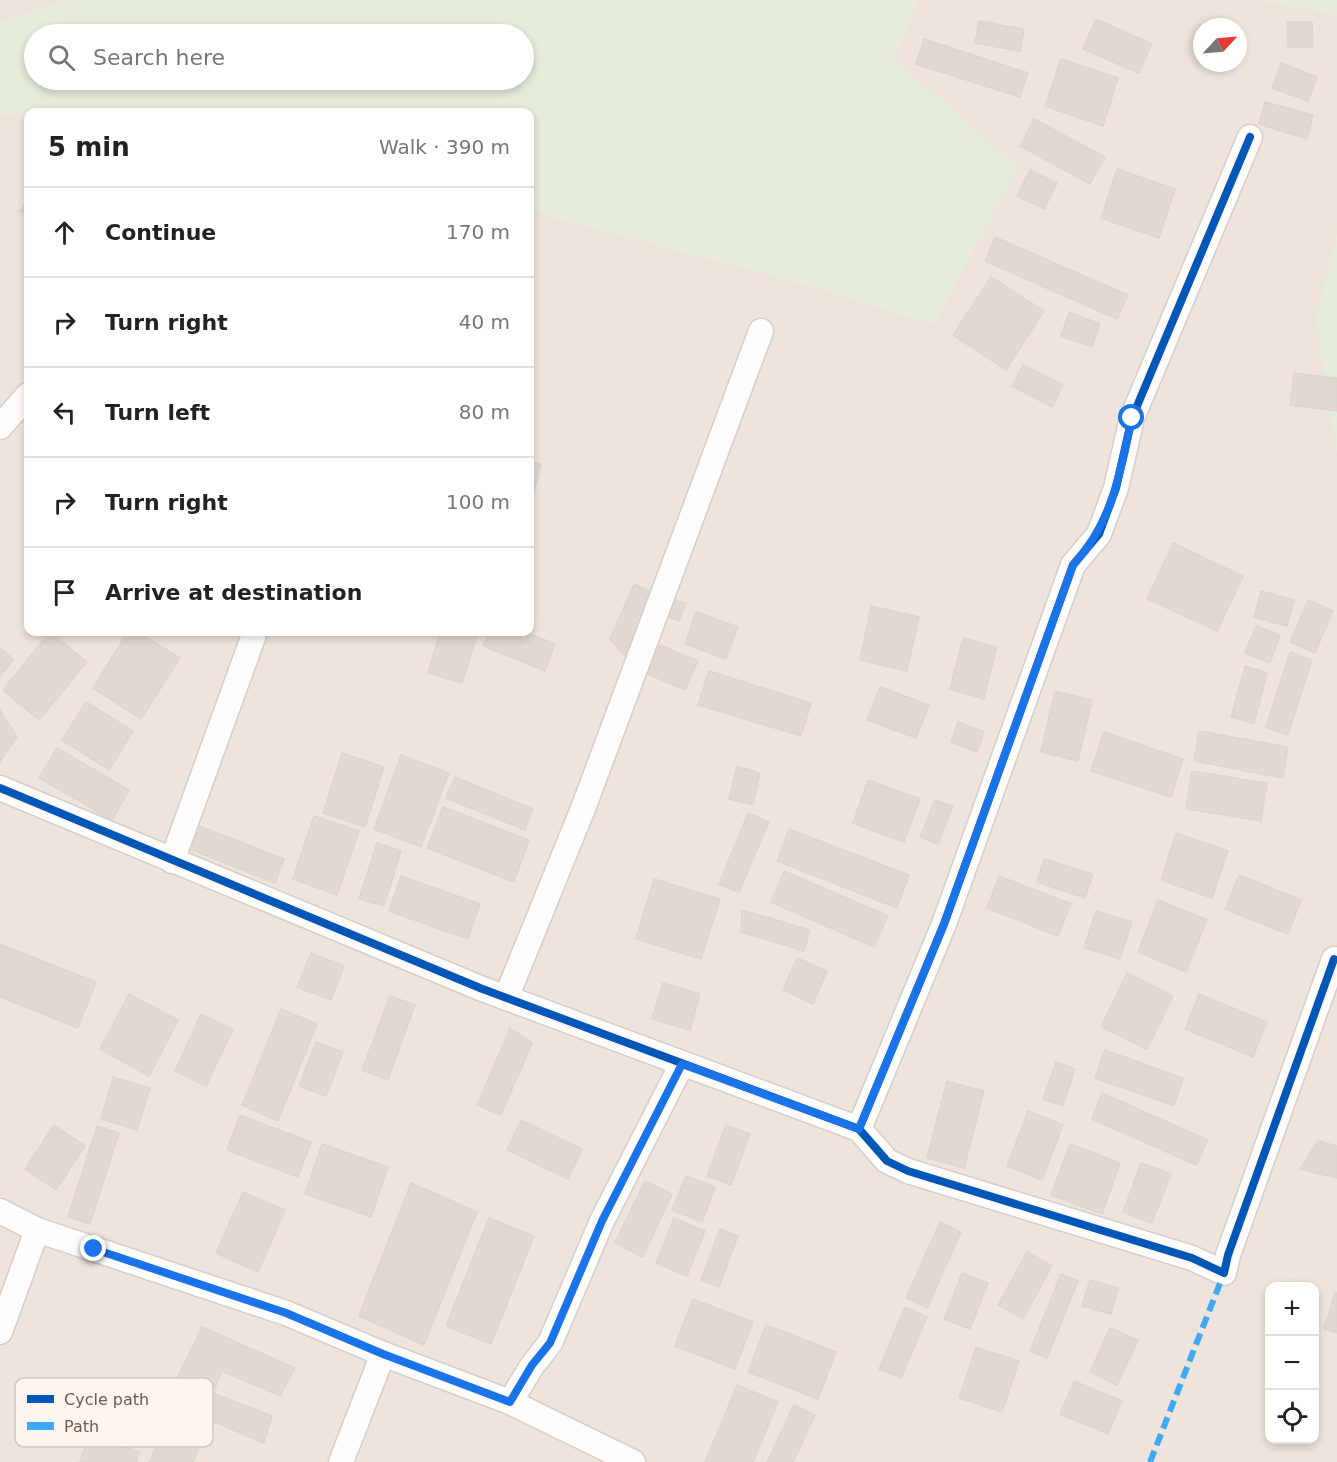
<!DOCTYPE html>
<meta charset="utf-8">
<style>
body{margin:0;font-family:"DejaVu Sans",sans-serif;background:#f6f6f6;color:#222}
.controls{position:absolute;right:18px;bottom:18px;display:grid;overflow:hidden;border-radius:12px;box-shadow:0 3px 9px #0003}
.controls button{width:54px;height:54px;display:grid;place-items:center;padding:0;border:0;border-bottom:2px solid #e0e0e0;background:#fff;color:#222;font:30px sans-serif}
.compass{position:absolute;left:1193px;top:18px;width:54px;height:54px;border-radius:50%;background:#fff;box-shadow:0 3px 9px #0003;rotate:64deg}
.stop{position:absolute;width:18px;height:18px;margin:-14px;border:4px solid #1a73e8;border-radius:50%;background:#fff}
.stop.end{background:#1a73e8;border-color:#fff;box-shadow:0 2px 6px #0008}
.list{margin:0;padding:0;list-style:none}
h2{display:flex;justify-content:space-between;align-items:center;height:78px;margin:0;padding:0 24px;font-size:26px}
h2 small{font-size:20px;font-weight:400;color:#767676}
.list li{display:grid;grid-template-columns:39px 1fr auto;gap:18px;align-items:center;box-sizing:border-box;height:90px;padding:0 24px;border-top:2px solid #e0e0e0}
.list b{display:block;font-size:22px;white-space:nowrap}
.list em{font-size:20px;font-style:normal;color:#767676}
.icon{flex:none;width:33px;height:33px;fill:none;stroke:currentColor;stroke-width:2;stroke-linecap:round;stroke-linejoin:round}
.map{position:relative;flex:none;width:1337px;height:1462px;overflow:hidden}
.search{position:absolute;background:#fff;box-shadow:0 3px 9px #0003;left:24px;top:24px;width:510px;height:66px;display:flex;align-items:center;gap:15px;box-sizing:border-box;padding:0 21px;border-radius:33px;color:#767676;font-size:22px}
.panel{position:absolute;background:#fff;box-shadow:0 3px 9px #0003;left:24px;top:108px;width:510px;height:528px;border-radius:12px}
.map>svg:first-child{display:block}
.residential{fill:#eee4db;fill-rule:evenodd}
.green{fill:#e5ecd9;fill-rule:evenodd}
.building{fill:#dfd8d3;stroke:#ded5d0;stroke-width:1.5}
.lines{fill:none;stroke-linecap:round;stroke-linejoin:round}
.street-casing{stroke:#d5cfcb;stroke-width:27}
.street{stroke:#fefdfc;stroke-width:24}
.quiet{stroke:#3fa9f5;stroke-width:6;stroke-dasharray:12 6;stroke-linecap:butt}
.cycleway-casing{stroke:#fdf6ef;stroke-width:11}
.cycleway{stroke:#0057b8;stroke-width:8}
.route{stroke:#1a73e8;stroke-width:8}
.key{fill:#fdf6ef;stroke:#d3c7bf;stroke-width:1.5}
.key-label{font-size:16px;fill:#72594f}
</style>
<div class="map">
<svg width="1337" height="1462" viewBox="0 0 1337 1462">
<rect width="100%" height="100%" fill="#f6f2ed"/>
<!-- residential -->
<g class="residential">
<polygon points="0,0 69,0 0,22"/>
<path d="M918,0h341l78,14v221l-20,84 20,132v1011h-1337v-1348l28,2v516h502v-424l23,9 242,64 139,43 83,-157 -123,-107zM1202,27h36v36h-36zM1270,1286h44v154h-44z"/>
</g>
<!-- green -->
<g class="green">
<path d="M69,0h849l-24,60 124,107 -84,157 -139,-43 -242,-64 -23,-9v-96h-502v4l-28,-2v-92zM524,34v46h-490v-46z"/>
<polygon points="1259,0 1337,0 1337,14"/>
<polygon points="1337,235 1337,451 1316,319"/>
</g>
<!-- building -->
<g class="building">
<polygon points="1096,19 1152,44 1139,73 1083,49"/>
<polygon points="979,21 1024,29 1020,51 975,43"/>
<polygon points="1287,22 1312,22 1313,47 1288,47"/>
<polygon points="924,39 1028,73 1020,97 916,64"/>
<polygon points="1061,59 1118,78 1103,126 1045,106"/>
<polygon points="1281,63 1317,77 1308,101 1272,88"/>
<polygon points="1265,102 1313,115 1307,139 1259,124"/>
<polygon points="1034,119 1105,157 1090,184 1020,146"/>
<polygon points="1117,169 1175,189 1159,238 1101,218"/>
<polygon points="1030,170 1057,183 1044,209 1017,196"/>
<polygon points="28,201 28,213 20,211"/>
<polygon points="995,237 1128,295 1117,319 985,261"/>
<polygon points="991,277 1044,311 1006,370 953,335"/>
<polygon points="1069,312 1100,324 1092,347 1061,336"/>
<polygon points="1023,365 1063,385 1052,407 1012,386"/>
<polygon points="1294,373 1337,378 1337,411 1290,405"/>
<polygon points="530,461 541,464 530,508"/>
<polygon points="1173,543 1243,576 1217,631 1147,599"/>
<polygon points="634,584 658,595 630,662 610,639"/>
<polygon points="1261,591 1294,600 1287,626 1254,617"/>
<polygon points="672,599 686,603 679,621 666,616"/>
<polygon points="1308,600 1333,611 1315,653 1290,642"/>
<polygon points="871,606 919,617 907,671 860,660"/>
<polygon points="696,612 738,627 726,659 685,644"/>
<polygon points="1256,626 1280,635 1270,663 1245,653"/>
<polygon points="50,632 87,662 39,720 3,690"/>
<polygon points="128,632 138,632 180,658 141,719 93,688"/>
<polygon points="440,632 478,632 462,683 428,673"/>
<polygon points="489,632 525,632 555,644 545,671 483,646"/>
<polygon points="963,638 997,647 984,699 950,689"/>
<polygon points="660,645 698,661 685,690 648,674"/>
<polygon points="0,648 14,659 0,676"/>
<polygon points="1290,652 1312,660 1288,735 1266,727"/>
<polygon points="1245,666 1267,673 1254,724 1231,717"/>
<polygon points="709,671 811,703 801,736 698,705"/>
<polygon points="880,687 929,705 916,738 867,720"/>
<polygon points="1055,691 1092,700 1078,761 1041,752"/>
<polygon points="86,702 133,731 109,770 62,740"/>
<polygon points="0,710 17,737 0,762"/>
<polygon points="958,722 984,732 977,752 951,742"/>
<polygon points="1199,731 1288,747 1283,778 1194,761"/>
<polygon points="1104,732 1183,759 1171,797 1091,771"/>
<polygon points="57,748 129,790 112,820 39,778"/>
<polygon points="342,753 384,767 365,827 323,813"/>
<polygon points="401,755 449,773 421,847 374,829"/>
<polygon points="737,766 760,773 753,805 729,799"/>
<polygon points="1192,771 1267,783 1261,821 1186,809"/>
<polygon points="455,777 533,809 525,830 446,798"/>
<polygon points="868,780 920,799 904,842 853,823"/>
<polygon points="935,800 953,806 938,844 920,837"/>
<polygon points="443,807 529,840 514,882 427,848"/>
<polygon points="748,813 769,822 739,892 719,884"/>
<polygon points="314,816 359,831 337,895 293,879"/>
<polygon points="194,824 284,859 275,883 185,847"/>
<polygon points="789,829 909,875 897,908 777,861"/>
<polygon points="1176,833 1228,851 1212,898 1161,880"/>
<polygon points="377,843 401,851 384,906 359,899"/>
<polygon points="1044,859 1093,874 1085,898 1037,882"/>
<polygon points="784,871 888,916 874,947 771,902"/>
<polygon points="1239,875 1301,900 1288,934 1225,909"/>
<polygon points="401,876 480,904 468,939 389,911"/>
<polygon points="999,876 1071,904 1058,936 987,908"/>
<polygon points="654,879 720,899 701,959 636,939"/>
<polygon points="1158,900 1207,920 1186,972 1138,952"/>
<polygon points="742,910 810,930 804,951 741,932"/>
<polygon points="1096,911 1132,922 1120,959 1084,948"/>
<polygon points="0,944 96,982 78,1028 0,997"/>
<polygon points="311,953 344,966 331,1000 297,987"/>
<polygon points="797,958 827,971 813,1004 783,990"/>
<polygon points="1127,973 1173,996 1147,1049 1101,1027"/>
<polygon points="663,983 700,994 690,1030 652,1019"/>
<polygon points="129,994 178,1020 149,1076 100,1049"/>
<polygon points="1199,994 1267,1022 1253,1057 1185,1029"/>
<polygon points="390,996 415,1005 388,1080 362,1070"/>
<polygon points="281,1009 317,1024 278,1121 242,1105"/>
<polygon points="201,1014 233,1029 206,1086 175,1071"/>
<polygon points="510,1028 532,1043 501,1115 477,1105"/>
<polygon points="316,1042 343,1052 326,1096 299,1086"/>
<polygon points="1105,1050 1183,1078 1174,1106 1095,1078"/>
<polygon points="1056,1062 1075,1069 1063,1106 1043,1099"/>
<polygon points="113,1077 150,1088 137,1130 101,1119"/>
<polygon points="947,1081 984,1091 964,1168 927,1158"/>
<polygon points="1102,1093 1208,1140 1196,1165 1092,1119"/>
<polygon points="1028,1111 1063,1125 1042,1180 1007,1166"/>
<polygon points="240,1115 311,1142 298,1177 227,1150"/>
<polygon points="521,1120 582,1149 568,1179 507,1150"/>
<polygon points="54,1125 85,1146 56,1190 25,1169"/>
<polygon points="726,1125 750,1134 731,1185 707,1176"/>
<polygon points="97,1126 119,1133 90,1224 68,1217"/>
<polygon points="1318,1141 1337,1146 1337,1178 1300,1169"/>
<polygon points="322,1144 388,1167 371,1217 305,1194"/>
<polygon points="1070,1144 1120,1163 1102,1214 1051,1195"/>
<polygon points="1141,1163 1171,1174 1152,1223 1123,1212"/>
<polygon points="686,1176 715,1187 702,1222 672,1210"/>
<polygon points="645,1181 672,1194 643,1257 615,1243"/>
<polygon points="411,1183 477,1212 424,1345 359,1316"/>
<polygon points="243,1192 285,1210 258,1272 216,1253"/>
<polygon points="489,1218 534,1236 491,1344 446,1326"/>
<polygon points="674,1218 705,1231 687,1276 656,1263"/>
<polygon points="940,1222 961,1232 927,1308 906,1298"/>
<polygon points="720,1229 738,1236 719,1287 701,1280"/>
<polygon points="1027,1252 1052,1266 1023,1319 998,1305"/>
<polygon points="962,1273 988,1283 970,1329 944,1319"/>
<polygon points="1061,1274 1078,1281 1047,1358 1030,1351"/>
<polygon points="1090,1280 1118,1288 1111,1314 1082,1306"/>
<polygon points="1335,1292 1337,1293 1337,1333 1324,1329"/>
<polygon points="693,1299 753,1322 735,1369 675,1346"/>
<polygon points="905,1307 927,1317 901,1378 879,1369"/>
<polygon points="766,1325 836,1352 818,1399 748,1372"/>
<polygon points="202,1327 295,1368 280,1396 222,1371 213,1393 272,1416 264,1443 166,1401"/>
<polygon points="1110,1328 1138,1340 1117,1385 1090,1372"/>
<polygon points="976,1347 1019,1361 1002,1412 959,1398"/>
<polygon points="1074,1381 1122,1401 1108,1434 1060,1414"/>
<polygon points="737,1385 778,1402 753,1462 705,1462"/>
<polygon points="794,1405 815,1415 793,1462 767,1462"/>
<polygon points="170,1417 205,1433 193,1462 149,1462"/>
<polygon points="89,1435 140,1452 136,1462 80,1462"/>
</g>
<g class="lines">
<!-- street casing -->
<g class="street-casing">
<g id="street">
<polyline points="0,427 28,395"/>
<polyline points="0,788 480,988 859,1129 887,1161 908,1171 1192,1258 1224,1273 1228,1255 1334,959"/>
<polyline points="172,861 255,632"/>
<polyline points="506,998 584,806 761,331"/>
<polyline points="859,1129 944,924 1073,565 1099,534 1116,488 1132,418 1250,137"/>
<polyline points="0,1211 37,1230 286,1313 383,1354 510,1402 633,1462"/>
<polyline points="0,1332 37,1230"/>
<polyline points="510,1402 532,1366 550,1343 602,1221 682,1064"/>
<polyline points="341,1462 383,1354"/>
</g>
</g>
<!-- street -->
<use href="#street" class="street"/>
<!-- quiet -->
<polyline class="quiet" points="1150,1462 1224,1273"/>
<!-- cycleway casing -->
<g class="cycleway-casing">
<g id="cycleway">
<polyline points="0,788 480,988 859,1129 887,1161 908,1171 1192,1258 1224,1273 1228,1255 1334,959"/>
<polyline points="859,1129 944,924 1073,565 1099,534 1116,488 1132,418 1250,137"/>
</g>
</g>
<!-- cycleway -->
<use href="#cycleway" class="cycleway"/>
</g>
<g class="lines">
<!-- route -->
<path class="route" d="M94,1249l192,64 97,41 127,48 22,-37 18,-22 52,-122 80,-157 177,65 85,-205 129,-359c41,-45 46,-90 59,-147"/>
</g>
<!-- legend -->
<rect x="15" y="1378" width="198" height="69" rx="9" class="key"/>
<rect x="27" y="1395" width="27" height="8" fill="#0057b8"/>
<rect x="27" y="1422" width="27" height="8" fill="#3fa9f5"/>
<g class="key-label">
<text x="64" y="1405">Cycle path</text>
<text x="64" y="1432">Path</text>
</g>
</svg>
<div class="controls">
<button>+</button>
<button>−</button>
<button><svg class="icon" aria-label="locate" viewBox="0 0 24 24"><circle cx="12" cy="12" r="6"/><path d="M12 2v4M12 18v4M2 12h4M18 12h4"/></svg></button>
</div>
<svg class="compass" viewBox="-18 -18 36 36"><path d="M0-13l5 13h-10z" fill="#e53935"/><path d="M0 13l5-13h-10z" fill="#767676"/></svg>
<div class="stop" style="left:1132px;top:418px"></div>
<div class="stop end" style="left:94px;top:1249px"></div>
<div class="search"><svg class="icon" aria-label="search" viewBox="0 0 24 24"><circle cx="10" cy="10" r="6"/><path d="M15 15l6 6"/></svg>Search here</div>
<section class="panel">
<h2>5 min<small>Walk · 390 m</small></h2>
<ul class="list">
<li><svg class="icon" aria-label="ahead" viewBox="0 0 24 24"><path d="M12 20V5M6 11l6-6 6 6"/></svg><div><b>Continue</b></div><em>170 m</em></li>
<li><svg class="icon" aria-label="right" viewBox="0 0 24 24"><path d="M7 20v-9h11M14 6l5 5-5 5"/></svg><div><b>Turn right</b></div><em>40 m</em></li>
<li><svg class="icon" aria-label="left" viewBox="0 0 24 24"><path d="M17 20v-9H6M10 6l-5 5 5 5"/></svg><div><b>Turn left</b></div><em>80 m</em></li>
<li><svg class="icon" aria-label="right" viewBox="0 0 24 24"><path d="M7 20v-9h11M14 6l5 5-5 5"/></svg><div><b>Turn right</b></div><em>100 m</em></li>
<li><svg class="icon" aria-label="arrive" viewBox="0 0 24 24"><path d="M6 21V4h12l-3 4 3 4H6"/></svg><div><b>Arrive at destination</b></div></li>
</ul>
</section>
</div>
